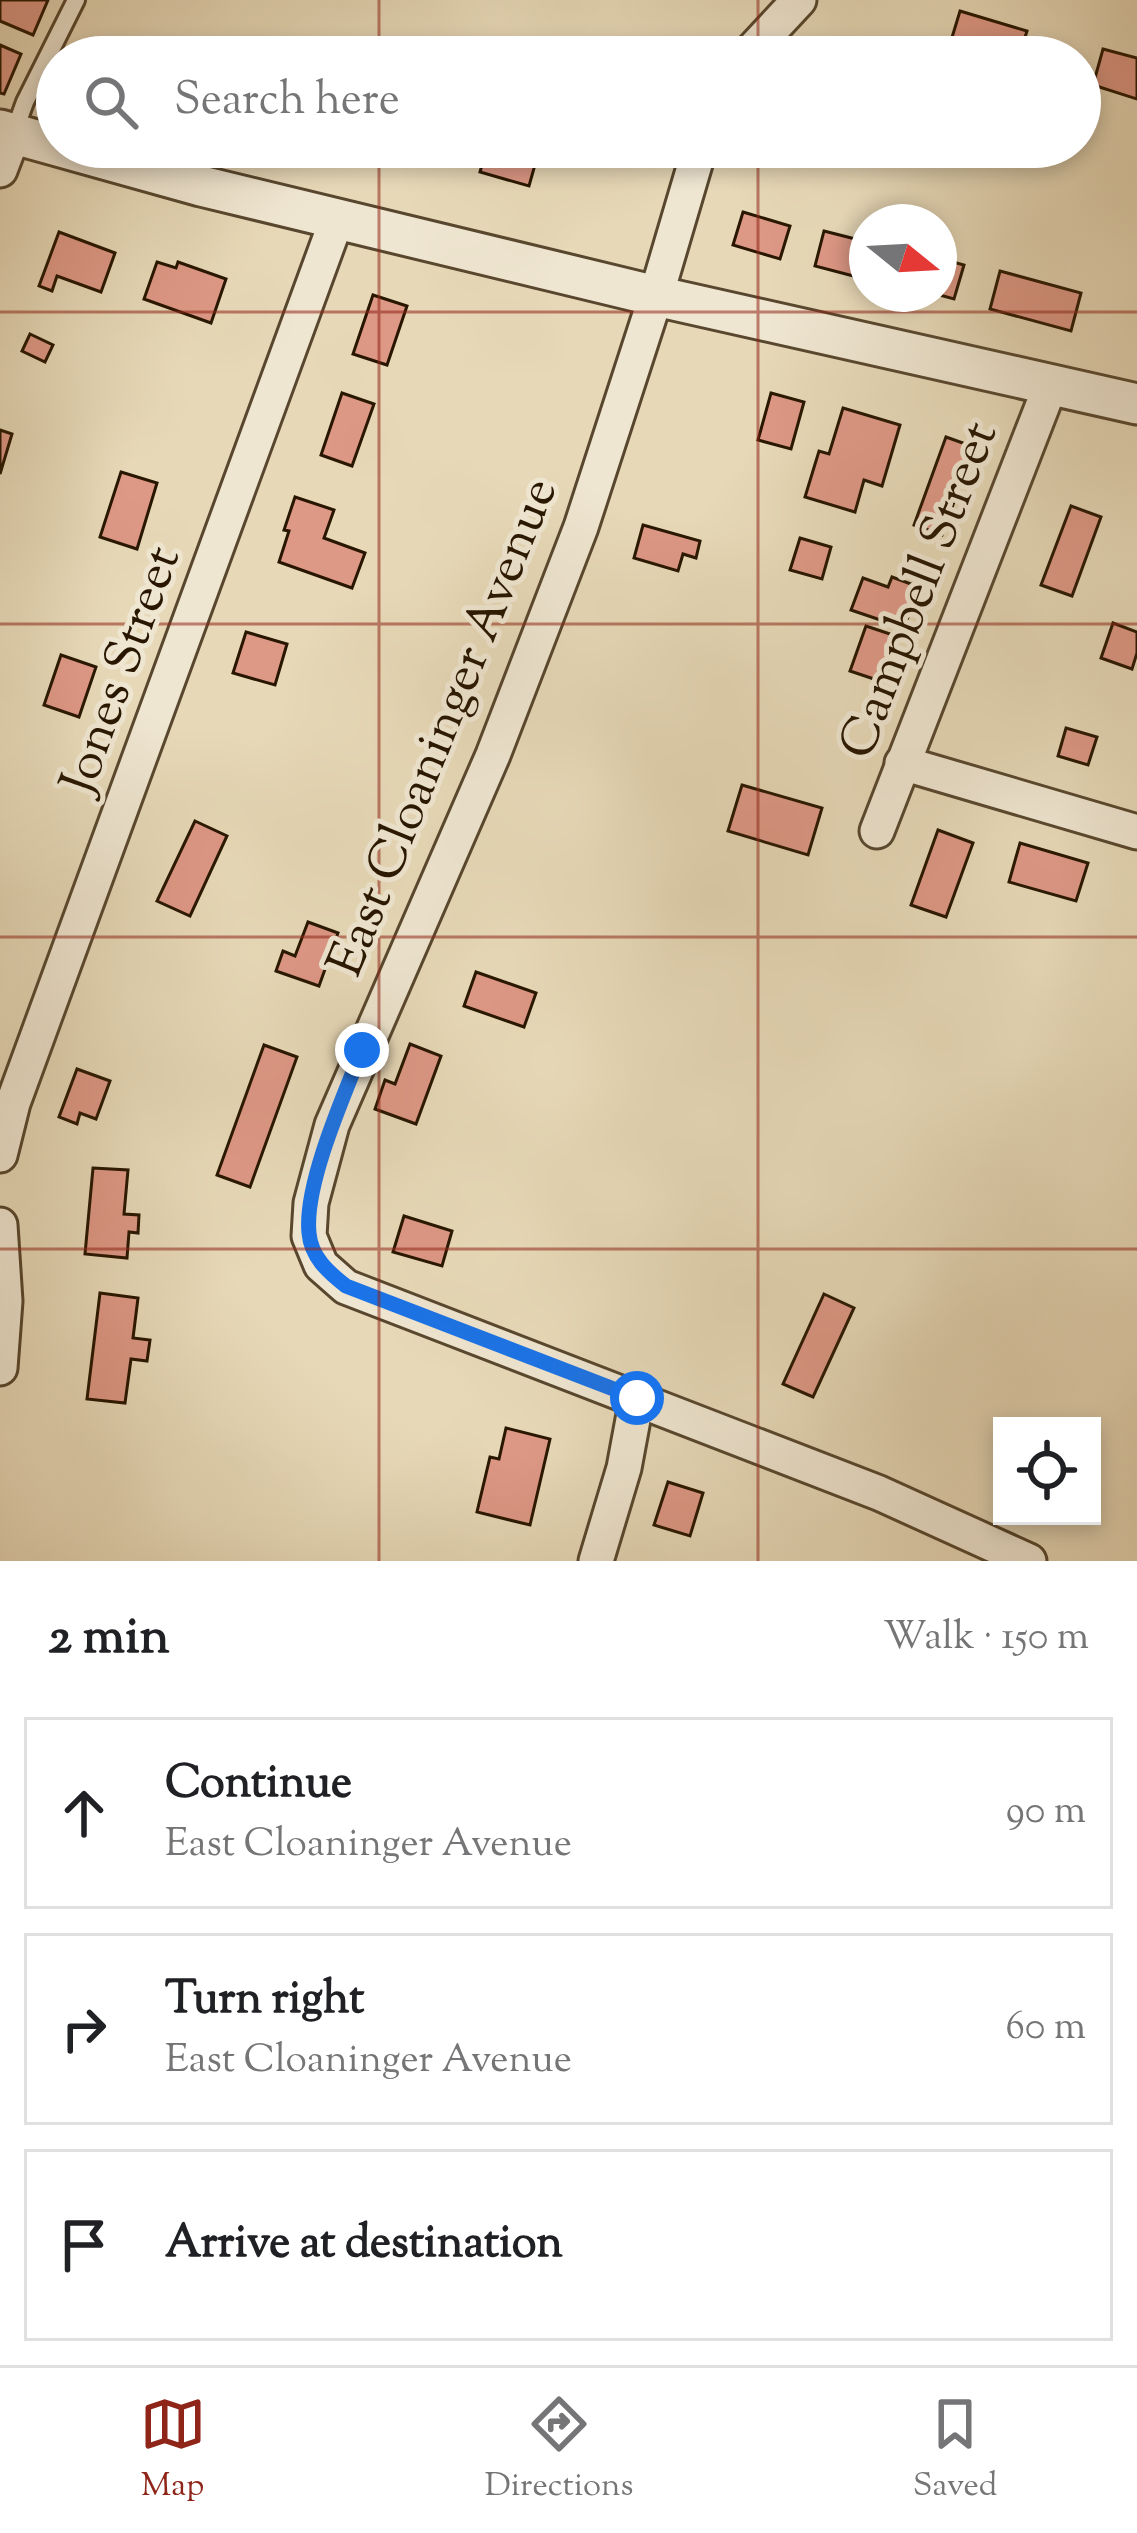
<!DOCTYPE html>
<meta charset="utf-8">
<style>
body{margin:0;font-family:"Sorts Mill Goudy",serif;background:#f2f2f2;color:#202124}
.controls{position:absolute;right:36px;bottom:36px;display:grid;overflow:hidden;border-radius:0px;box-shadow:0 6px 18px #0003}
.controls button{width:108px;height:108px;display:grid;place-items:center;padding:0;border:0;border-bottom:3px solid #e0e0e0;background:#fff;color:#202124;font:60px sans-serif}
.compass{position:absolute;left:849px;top:204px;width:108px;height:108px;border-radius:50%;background:#fff;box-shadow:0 6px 18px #0003;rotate:108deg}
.stop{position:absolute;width:36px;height:36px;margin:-27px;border:9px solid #1a73e8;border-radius:50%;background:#fff}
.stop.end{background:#1a73e8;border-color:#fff;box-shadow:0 3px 12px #0008}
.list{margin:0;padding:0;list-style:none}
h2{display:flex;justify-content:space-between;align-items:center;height:156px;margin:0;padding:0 48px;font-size:51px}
h2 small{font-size:39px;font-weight:400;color:#757577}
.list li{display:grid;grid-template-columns:78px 1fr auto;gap:36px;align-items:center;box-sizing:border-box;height:192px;margin:0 24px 24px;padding:0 24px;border:3px solid #e0e0e0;border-radius:0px}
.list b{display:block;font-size:45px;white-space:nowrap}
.list p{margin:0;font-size:39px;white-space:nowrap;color:#757577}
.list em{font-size:39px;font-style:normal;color:#757577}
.icon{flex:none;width:66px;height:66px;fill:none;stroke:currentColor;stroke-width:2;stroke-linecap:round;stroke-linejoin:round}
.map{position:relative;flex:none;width:1137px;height:1561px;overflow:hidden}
.search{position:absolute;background:#fff;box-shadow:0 6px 18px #0003;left:36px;right:36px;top:36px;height:132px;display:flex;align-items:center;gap:30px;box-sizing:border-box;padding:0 42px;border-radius:66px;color:#757577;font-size:45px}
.sheet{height:804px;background:#fff}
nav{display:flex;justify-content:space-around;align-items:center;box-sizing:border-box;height:168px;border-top:3px solid #e0e0e0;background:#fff;font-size:33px;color:#757577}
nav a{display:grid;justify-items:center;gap:6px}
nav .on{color:#8f2418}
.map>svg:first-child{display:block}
.building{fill:#de9886;stroke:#281600;stroke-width:3}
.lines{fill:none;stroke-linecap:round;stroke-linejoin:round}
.service-casing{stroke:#58472e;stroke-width:22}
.minor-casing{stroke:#58472e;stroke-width:39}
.tertiary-casing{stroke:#58472e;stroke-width:45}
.service{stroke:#efe6d1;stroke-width:16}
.minor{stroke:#efe6d1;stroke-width:33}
.tertiary{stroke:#efe6d1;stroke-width:39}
.route{stroke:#1a73e8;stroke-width:15}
.grid{fill:none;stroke:#8f2418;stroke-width:3;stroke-opacity:0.55}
.labels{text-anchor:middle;stroke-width:10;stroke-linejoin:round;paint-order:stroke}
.street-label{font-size:51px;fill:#281600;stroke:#efe6d1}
</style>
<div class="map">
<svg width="1137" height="1561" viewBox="0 0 1137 1561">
<rect width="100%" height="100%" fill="#e7d9b8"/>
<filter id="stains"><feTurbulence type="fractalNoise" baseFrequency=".00167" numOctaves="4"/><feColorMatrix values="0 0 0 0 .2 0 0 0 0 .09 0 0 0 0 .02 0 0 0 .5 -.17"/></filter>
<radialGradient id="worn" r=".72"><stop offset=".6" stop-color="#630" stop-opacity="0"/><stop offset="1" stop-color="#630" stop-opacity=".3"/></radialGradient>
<!-- building -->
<g class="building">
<polygon points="0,0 48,0 33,35 0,21"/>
<polygon points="960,11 1027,31 1019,57 991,57 950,44"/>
<polygon points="0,45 21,54 4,94 0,93"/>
<polygon points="1103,49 1137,58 1137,99 1093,85"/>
<polygon points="487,147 540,147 529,186 480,172"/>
<polygon points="743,212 790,226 780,259 733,245"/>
<polygon points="824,231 867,242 865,279 815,266"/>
<polygon points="59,232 115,253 101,292 57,276 52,291 39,286"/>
<polygon points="939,258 964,265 954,299 936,294 939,294"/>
<polygon points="157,262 176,268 178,262 226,279 211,323 144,299"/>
<polygon points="1000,271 1081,293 1071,331 990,309"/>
<polygon points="373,295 407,306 387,365 353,354"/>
<polygon points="30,334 53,345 45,362 22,351"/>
<polygon points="342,393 374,404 352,466 321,455"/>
<polygon points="771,393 804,402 791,449 758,440"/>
<polygon points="843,408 900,425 882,486 864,480 855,512 805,497 819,451 829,454"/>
<polygon points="0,430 12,434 0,474"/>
<polygon points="946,437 974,447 942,535 914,525"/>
<polygon points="121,472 157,483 137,549 100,537"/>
<polygon points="295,497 334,510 324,538 365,553 352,588 279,562 289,531 284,530"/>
<polygon points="1071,506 1101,517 1072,596 1041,585"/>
<polygon points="643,525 700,541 696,558 683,554 678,571 634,558"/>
<polygon points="800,538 831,547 822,579 790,570"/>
<polygon points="892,577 919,587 904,628 851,610 863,578 888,587"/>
<polygon points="1113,623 1137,632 1137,653 1132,669 1101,658"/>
<polygon points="866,626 899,637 883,682 850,671"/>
<polygon points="246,632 287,644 275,685 233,673"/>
<polygon points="61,655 96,667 79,717 44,705"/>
<polygon points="1066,728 1097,737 1088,765 1058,756"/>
<polygon points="742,785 822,808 808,855 728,831"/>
<polygon points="195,821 227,836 190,916 157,901"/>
<polygon points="938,830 973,843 946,917 911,905"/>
<polygon points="1020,843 1088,863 1076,901 1009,882"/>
<polygon points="308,922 338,933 319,986 276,971 283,951 295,956"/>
<polygon points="476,972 536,993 524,1027 464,1006"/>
<polygon points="410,1044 441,1056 416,1124 375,1109 385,1080 395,1084"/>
<polygon points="264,1045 297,1057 250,1187 217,1175"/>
<polygon points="77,1069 110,1081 96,1119 80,1113 77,1124 59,1117"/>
<polygon points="93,1168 128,1170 124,1214 139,1215 138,1233 129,1232 127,1258 85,1254"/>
<polygon points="404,1216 452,1231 442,1266 393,1252"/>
<polygon points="100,1293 138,1298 133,1338 150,1340 147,1361 131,1359 125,1403 87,1399"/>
<polygon points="824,1294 854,1308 813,1397 783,1384"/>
<polygon points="506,1428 550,1439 530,1525 477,1512 490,1457 499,1459"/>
<polygon points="668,1482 703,1493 690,1536 654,1525"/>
</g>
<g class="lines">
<!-- service casing -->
<g class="service-casing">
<polyline id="service" points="13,135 25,102 76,0"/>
</g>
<!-- minor casing -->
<g class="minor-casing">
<g id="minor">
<polyline points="746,57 799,0"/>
<polyline points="700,147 656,296 581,527 493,755 332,1125 311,1203 309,1236 321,1265 346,1287 879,1493 1029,1561"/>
<polyline points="0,170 13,136"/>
<polyline points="902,763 1137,832"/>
<polyline points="877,831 1051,384"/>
<polyline points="0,1155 13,1103 337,219"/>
<polyline points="0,1225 5,1301 0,1368"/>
<polyline points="596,1561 624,1468 637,1398"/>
</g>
</g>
<!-- tertiary casing -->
<g class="tertiary-casing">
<polyline id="tertiary" points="0,130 201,186 656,296 1137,404"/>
</g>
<!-- service -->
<use href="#service" class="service"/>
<!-- minor -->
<use href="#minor" class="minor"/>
<!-- tertiary -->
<use href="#tertiary" class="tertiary"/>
</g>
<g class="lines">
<!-- route -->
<path class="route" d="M362,1050c-18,45 -58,135 -53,183 2,24 19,39 37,53l291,112"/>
</g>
<!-- grid -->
<path class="grid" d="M379,0v57M758,0v57M379,147v1414M758,147v1414M0,312h1137M0,624h1137M0,937h1137M0,1249h1137"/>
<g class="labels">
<!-- street labels -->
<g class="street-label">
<text transform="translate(916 589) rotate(-69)" y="18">Campbell Street</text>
<text transform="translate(118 669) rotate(-70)" y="18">Jones Street</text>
<text transform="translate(440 726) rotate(-68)" y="18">East Cloaninger Avenue</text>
</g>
</g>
<rect width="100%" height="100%" filter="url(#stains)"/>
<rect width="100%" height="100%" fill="url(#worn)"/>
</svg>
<div class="controls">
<button><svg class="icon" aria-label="locate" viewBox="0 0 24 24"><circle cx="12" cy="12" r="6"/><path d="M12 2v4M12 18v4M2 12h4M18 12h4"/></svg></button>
</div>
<svg class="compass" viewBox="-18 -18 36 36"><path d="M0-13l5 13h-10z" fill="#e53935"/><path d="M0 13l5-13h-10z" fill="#757577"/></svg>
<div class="stop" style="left:637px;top:1398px"></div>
<div class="stop end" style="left:362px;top:1050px"></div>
<div class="search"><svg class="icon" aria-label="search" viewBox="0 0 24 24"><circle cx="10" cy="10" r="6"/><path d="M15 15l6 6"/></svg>Search here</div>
</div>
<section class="sheet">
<h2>2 min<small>Walk · 150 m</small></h2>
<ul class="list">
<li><svg class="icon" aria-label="ahead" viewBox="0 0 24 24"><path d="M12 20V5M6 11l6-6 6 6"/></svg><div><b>Continue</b><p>East Cloaninger Avenue</p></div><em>90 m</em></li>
<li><svg class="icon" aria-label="right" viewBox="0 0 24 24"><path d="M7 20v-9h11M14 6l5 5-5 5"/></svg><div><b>Turn right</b><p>East Cloaninger Avenue</p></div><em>60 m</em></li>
<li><svg class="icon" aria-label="arrive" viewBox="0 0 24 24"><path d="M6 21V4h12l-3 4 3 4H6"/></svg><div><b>Arrive at destination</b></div></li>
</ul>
</section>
<nav>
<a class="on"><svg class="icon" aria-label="map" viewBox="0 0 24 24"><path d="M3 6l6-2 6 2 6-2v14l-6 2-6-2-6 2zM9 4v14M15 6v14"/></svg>Map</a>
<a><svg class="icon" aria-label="directions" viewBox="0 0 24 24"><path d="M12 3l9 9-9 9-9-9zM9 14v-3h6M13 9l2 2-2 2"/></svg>Directions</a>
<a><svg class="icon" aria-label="saved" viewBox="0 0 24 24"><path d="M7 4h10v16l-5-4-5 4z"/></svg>Saved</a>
</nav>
